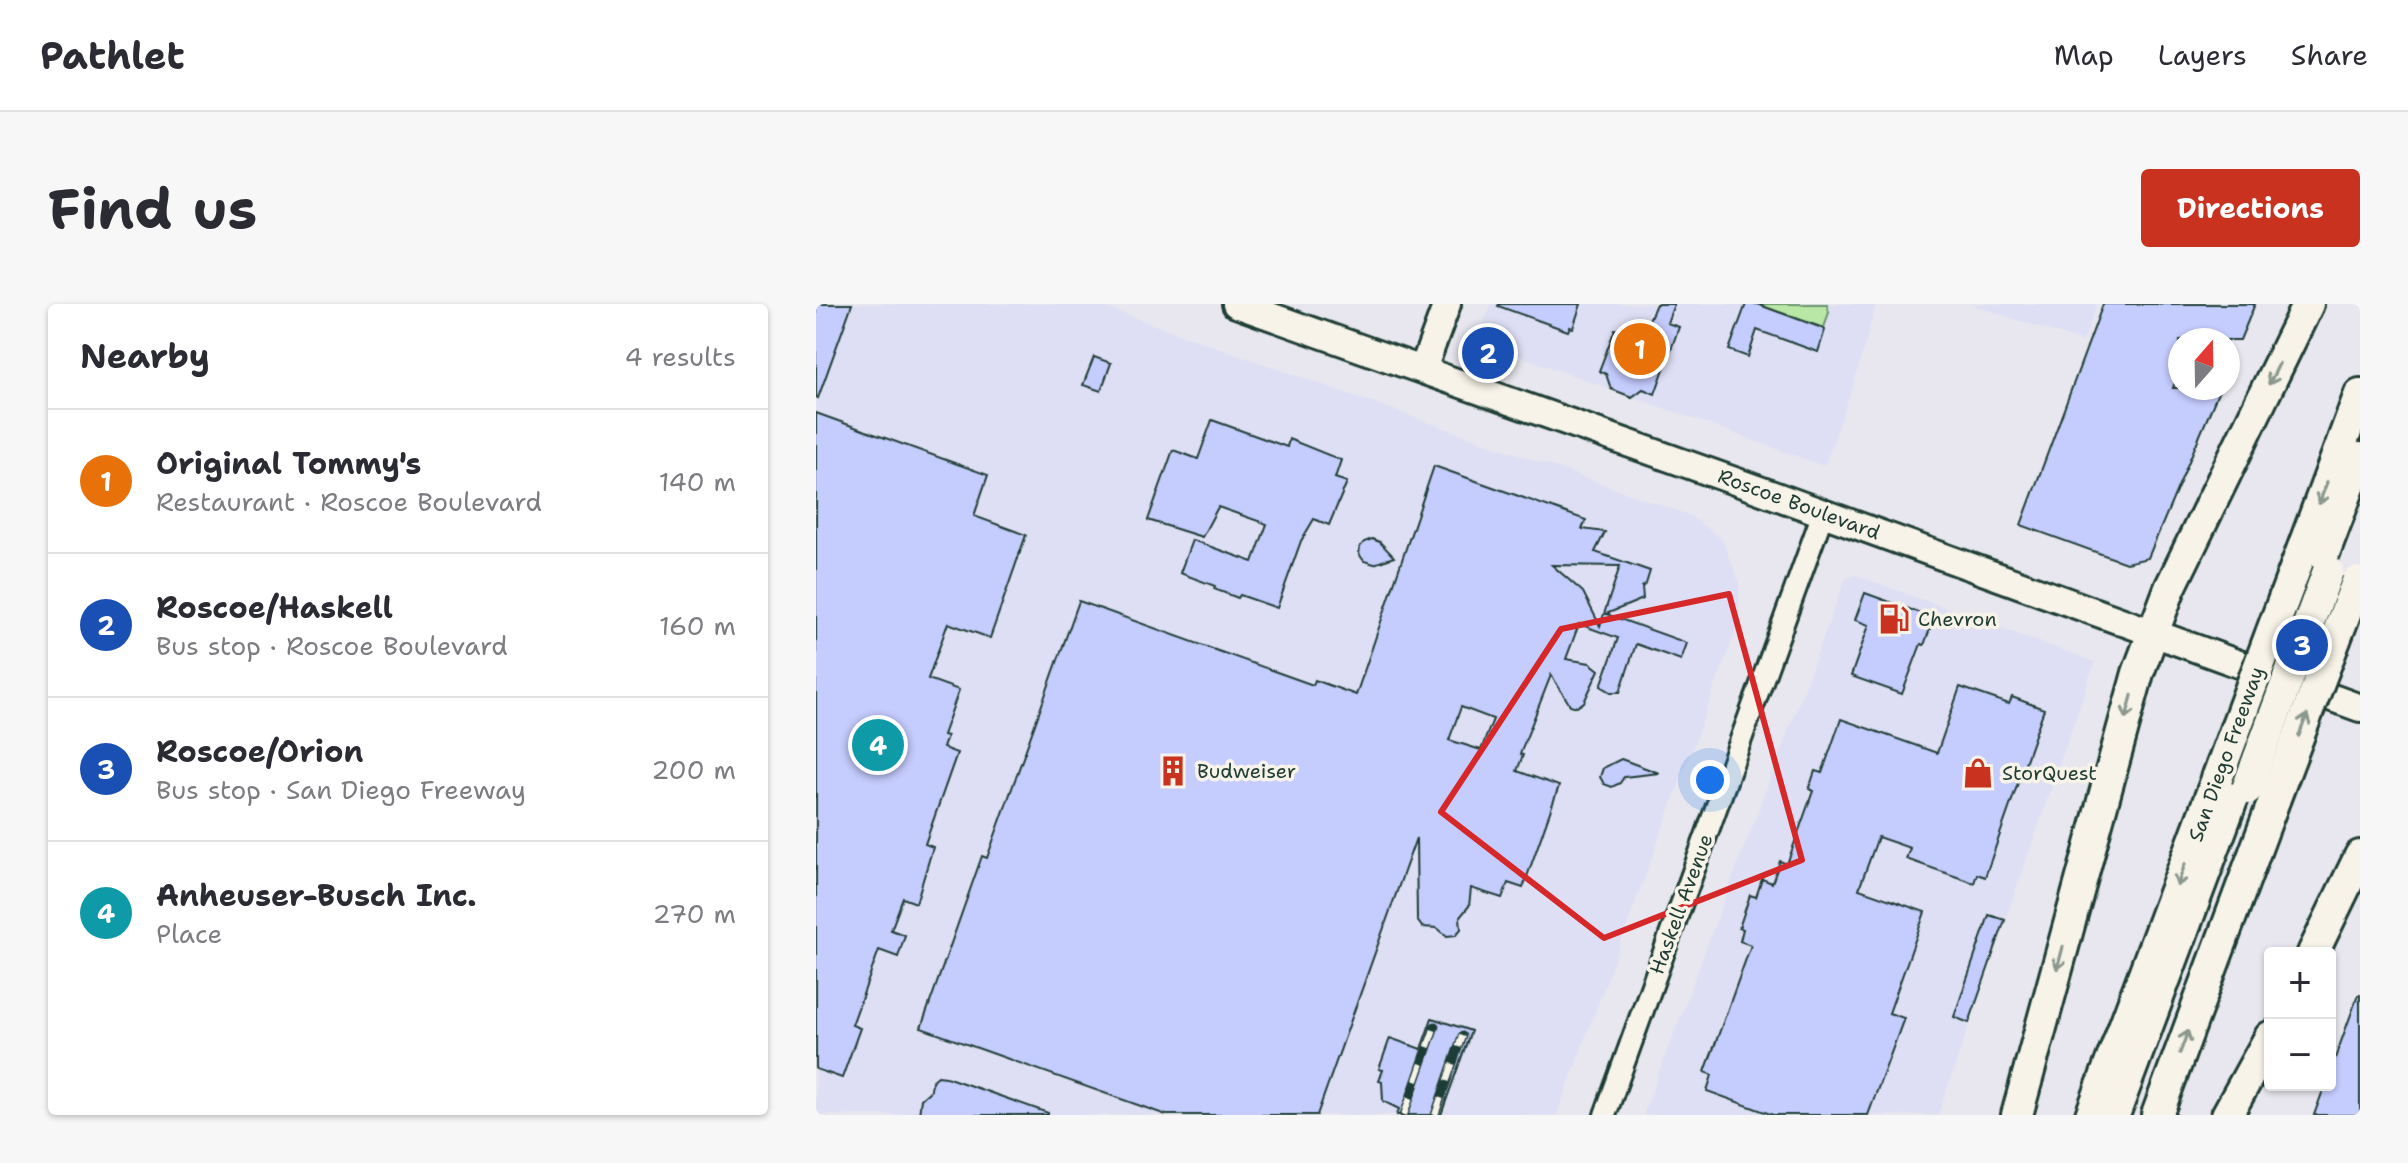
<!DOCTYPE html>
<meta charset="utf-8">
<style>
body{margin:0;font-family:"Shantell Sans",sans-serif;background:#f7f7f7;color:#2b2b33}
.controls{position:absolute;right:24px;bottom:24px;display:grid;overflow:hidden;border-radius:8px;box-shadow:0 2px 6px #0004}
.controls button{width:72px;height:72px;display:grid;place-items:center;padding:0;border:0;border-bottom:2px solid #e1e1e2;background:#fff;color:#2b2b33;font:40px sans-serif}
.compass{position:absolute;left:1352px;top:24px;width:72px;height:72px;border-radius:50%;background:#fff;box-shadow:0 2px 6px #0004;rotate:20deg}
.you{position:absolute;left:894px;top:476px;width:28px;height:28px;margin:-20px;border:6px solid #fff;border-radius:50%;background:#1a73e8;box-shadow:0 0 0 12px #1a73e833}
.badge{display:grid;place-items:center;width:52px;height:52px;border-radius:50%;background:#c8321e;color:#fff;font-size:26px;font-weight:700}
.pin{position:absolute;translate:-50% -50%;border:4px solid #fff;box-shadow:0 2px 8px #0006}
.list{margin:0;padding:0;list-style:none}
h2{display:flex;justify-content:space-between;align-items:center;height:104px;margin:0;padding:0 32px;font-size:34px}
h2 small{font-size:26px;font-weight:400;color:#7c7c81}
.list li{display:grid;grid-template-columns:52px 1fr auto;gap:24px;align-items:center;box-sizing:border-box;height:144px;padding:0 32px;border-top:2px solid #e1e1e2}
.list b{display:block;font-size:30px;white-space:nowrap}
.list p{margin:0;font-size:26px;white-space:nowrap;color:#7c7c81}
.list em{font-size:26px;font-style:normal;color:#7c7c81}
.map{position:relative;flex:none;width:1544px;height:811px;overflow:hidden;border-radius:8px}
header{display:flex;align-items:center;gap:48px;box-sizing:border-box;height:112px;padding:0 40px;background:#fff;border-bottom:2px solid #e1e1e2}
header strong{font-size:38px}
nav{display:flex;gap:44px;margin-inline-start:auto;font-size:28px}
.intro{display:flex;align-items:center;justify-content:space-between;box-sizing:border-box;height:192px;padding:0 48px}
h1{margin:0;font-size:56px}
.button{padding:20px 36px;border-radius:8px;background:#c8321e;color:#fff;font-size:28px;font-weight:700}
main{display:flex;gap:48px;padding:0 48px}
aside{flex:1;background:#fff;border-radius:8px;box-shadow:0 2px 6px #0004}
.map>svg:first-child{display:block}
.built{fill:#dedff4}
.green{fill:#b8e7a6;stroke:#6c926d;stroke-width:2}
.building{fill:#c5ccfe;stroke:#1f3d34;stroke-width:2;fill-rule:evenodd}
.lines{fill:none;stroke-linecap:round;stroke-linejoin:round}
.minor-casing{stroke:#1f3d34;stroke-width:26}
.major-casing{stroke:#1f3d34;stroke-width:32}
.highway-casing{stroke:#1f3d34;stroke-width:36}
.minor{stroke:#f7f3e8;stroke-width:20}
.major{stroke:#f7f3e8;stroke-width:26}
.highway{stroke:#f7f3e8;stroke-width:30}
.rail-casing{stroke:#1f3d34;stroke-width:9}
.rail{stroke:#f7f3e8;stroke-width:6;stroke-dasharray:18;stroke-linecap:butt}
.highway-bridge-casing{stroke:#1f3d34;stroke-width:36;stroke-linecap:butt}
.highway-bridge{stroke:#f7f3e8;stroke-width:30}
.oneway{stroke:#8b988e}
.marked{fill:none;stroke:#d62828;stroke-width:6;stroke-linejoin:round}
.labels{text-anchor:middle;stroke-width:7;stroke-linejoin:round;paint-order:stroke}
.street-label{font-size:20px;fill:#1f3d34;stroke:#f7f3e8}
.poi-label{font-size:20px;fill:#1f3d34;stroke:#f7f3e8;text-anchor:start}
</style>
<header>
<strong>Pathlet</strong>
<nav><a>Map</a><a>Layers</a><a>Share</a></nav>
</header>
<div class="intro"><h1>Find us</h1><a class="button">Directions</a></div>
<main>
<aside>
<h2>Nearby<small>4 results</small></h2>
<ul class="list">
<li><span class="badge" style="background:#e8710a">1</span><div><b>Original Tommy's</b><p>Restaurant · Roscoe Boulevard</p></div><em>140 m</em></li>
<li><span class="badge" style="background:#1a4fb4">2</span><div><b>Roscoe/Haskell</b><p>Bus stop · Roscoe Boulevard</p></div><em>160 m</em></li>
<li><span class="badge" style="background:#1a4fb4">3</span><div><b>Roscoe/Orion</b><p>Bus stop · San Diego Freeway</p></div><em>200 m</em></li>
<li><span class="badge" style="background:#0f9aa8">4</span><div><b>Anheuser-Busch Inc.</b><p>Place</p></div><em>270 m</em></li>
</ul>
</aside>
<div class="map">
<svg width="1544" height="811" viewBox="0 0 1544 811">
<rect width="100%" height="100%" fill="#e8e7ef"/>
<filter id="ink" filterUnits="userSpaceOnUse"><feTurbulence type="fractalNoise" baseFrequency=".0125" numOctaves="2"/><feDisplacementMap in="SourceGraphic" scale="16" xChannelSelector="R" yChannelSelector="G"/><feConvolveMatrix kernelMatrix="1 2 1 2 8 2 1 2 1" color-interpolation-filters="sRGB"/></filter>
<g filter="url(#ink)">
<!-- built -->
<g class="built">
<polygon points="0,0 280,0 873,211 905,234 923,277 923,318 741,811 0,811"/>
<polygon points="675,0 941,0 1007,24 1013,8 1011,0 1060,0 1037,83 1008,162 673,41 668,39 666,24"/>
<polygon points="1154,0 1281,0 1267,38"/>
<polygon points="1039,271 1279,358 1122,811 827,811 1029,276"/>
</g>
<!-- green -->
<polygon class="green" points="941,0 1011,0 1013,8 1008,24"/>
<!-- building -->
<g class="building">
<polygon points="0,0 36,0 2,94 0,93"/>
<polygon points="683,0 765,0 757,24 754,23 752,27 682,2"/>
<polygon points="840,0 858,0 851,19 863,23 839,90 827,85 816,93 795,85 790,70 783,67 799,25 825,34"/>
<polygon points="930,0 941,0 1006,24 1009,26 1002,48 941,26 932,53 913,46"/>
<polygon points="1287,0 1439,0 1424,36 1364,36 1364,65 1357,84 1404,84 1332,254 1310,259 1205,221"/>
<polygon points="278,53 295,59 285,87 267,81"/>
<polygon points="0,109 172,171 158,212 210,231 174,334 132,319 112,375 143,386 127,431 131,432 127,444 141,449 109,540 117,543 100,599 87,594 75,626 89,631 82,653 63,646 36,721 44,724 26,774 0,765"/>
<polygon points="396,116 471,143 473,135 525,156 519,174 531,178 513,221 498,215 485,237 461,304 424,291 422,294 398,285 399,282 364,269 376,236 437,258 451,220 402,203 386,233 332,216 357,146 382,155"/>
<path d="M618,162l152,54 -4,9 23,3 -10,20 55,19 -4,13 -4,3 1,12 -37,15 81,29 -6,17 -45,-16 -16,48h-9l-10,-6 17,-48 -39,-14 -13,35 24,4 9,7 -15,32 -7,5 -7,-2 -19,-30 -31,79 3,1 -6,16 42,15 -36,102 -15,-5 -6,15 -31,-10 -2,18 -9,11 1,12 -5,6 -9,1 -10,-8 -15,-1 -5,-7 -1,-82 -99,277h-151l-245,-87 61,-172 5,2 92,-257 234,84 2,-5 41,15zM736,261l68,1 -20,60 -17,-34zM645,403l32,12 -12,31 -32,-10z"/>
<polygon points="556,235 564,238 578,253 558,260 548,257 543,250 544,243 548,238"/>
<polygon points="1049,289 1118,314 1108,341 1105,340 1086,390 1035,372 1053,321 1039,316"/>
<polygon points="1144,383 1193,400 1196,393 1228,405 1169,573 1161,570 1158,579 1090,555 1094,544 1062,533 1043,585 1109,608 1073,709 1088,714 1052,811 957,811 891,787 896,771 889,768 935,641 924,637 927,625 923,624 934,591 940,593 946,575 956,579 964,557 971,560 997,487 993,485 999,467 1006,469 1025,415 1121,449"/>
<polygon points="805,455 843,469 808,473 804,479 796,483 788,480 784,473 787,464"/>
<polygon points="1173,611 1189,616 1153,719 1138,713"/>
<polygon points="1542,691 1544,691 1544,811 1498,811 1509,781 1514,781 1514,768"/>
<polygon points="616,714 655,727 625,811 581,811 583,805 567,797 566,778 563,777 567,766 563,765 574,734 605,745"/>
<polygon points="122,772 130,773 232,809 232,811 103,811 105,795 115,786 116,777"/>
</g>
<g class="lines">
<!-- minor casing -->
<g class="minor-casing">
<polyline id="minor" points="789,811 1007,209"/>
</g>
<!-- major casing -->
<g class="major-casing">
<g id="major">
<polyline points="420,0 927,180 1544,404"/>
<polyline points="607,65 631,0"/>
</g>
</g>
<!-- highway casing -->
<g class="highway-casing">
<g id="highway">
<polyline points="1482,257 1544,90"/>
<polyline points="1502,265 1544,154"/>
<polyline points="1497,649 1544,552"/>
<polyline points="1201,811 1322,369 1354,284 1492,0"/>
<polyline points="1275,811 1402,472"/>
<polyline points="1298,811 1422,480"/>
<polyline points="1341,811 1459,494"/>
<polyline points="1411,811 1454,733"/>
</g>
</g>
<!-- minor -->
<use href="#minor" class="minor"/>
<!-- major -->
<use href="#major" class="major"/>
<!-- highway -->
<use href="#highway" class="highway"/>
<!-- rail casing -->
<g class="rail-casing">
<g id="rail">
<polyline points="588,811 619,722"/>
<polyline points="619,811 646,732"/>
</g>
</g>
<!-- rail -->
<use href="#rail" class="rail"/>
<!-- highway-bridge casing -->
<g class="highway-bridge-casing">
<g id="highway-bridge">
<polyline points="1402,472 1482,257"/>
<polyline points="1431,485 1512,267"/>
<polyline points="1459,494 1541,278"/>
</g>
</g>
<!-- highway-bridge -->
<use href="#highway-bridge" class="highway-bridge"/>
</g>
<!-- one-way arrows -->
<defs><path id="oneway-shaft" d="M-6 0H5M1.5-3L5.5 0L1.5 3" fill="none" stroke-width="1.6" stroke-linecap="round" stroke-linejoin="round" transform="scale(2)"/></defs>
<g class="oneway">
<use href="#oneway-shaft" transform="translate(1458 70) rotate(116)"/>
<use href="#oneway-shaft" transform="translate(1507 189) rotate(110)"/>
<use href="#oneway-shaft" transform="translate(1313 403) rotate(105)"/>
<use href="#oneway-shaft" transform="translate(1487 421) rotate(-69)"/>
<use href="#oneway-shaft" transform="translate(1365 571) rotate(110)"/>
<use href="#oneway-shaft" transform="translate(1244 654) rotate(105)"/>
<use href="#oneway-shaft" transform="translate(1368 738) rotate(-70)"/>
</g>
</g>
<!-- marked area -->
<path class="marked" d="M913,290l73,266 -198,78 -163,-126 120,-183z"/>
<!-- icons -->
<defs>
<g id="fuel-bare" transform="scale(2.4)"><path d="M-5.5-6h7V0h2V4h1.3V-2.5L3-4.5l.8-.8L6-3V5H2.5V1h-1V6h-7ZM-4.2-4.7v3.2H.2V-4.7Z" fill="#c8321e" stroke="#f7f3e8" stroke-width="2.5" paint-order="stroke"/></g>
<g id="building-bare" transform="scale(2.4)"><path d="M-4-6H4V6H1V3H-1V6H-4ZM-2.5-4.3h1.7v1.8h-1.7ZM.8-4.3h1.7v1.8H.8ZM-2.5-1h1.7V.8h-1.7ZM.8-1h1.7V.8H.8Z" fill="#c8321e" stroke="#f7f3e8" stroke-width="2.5" paint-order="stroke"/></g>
<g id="shop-bare" transform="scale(2.4)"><path d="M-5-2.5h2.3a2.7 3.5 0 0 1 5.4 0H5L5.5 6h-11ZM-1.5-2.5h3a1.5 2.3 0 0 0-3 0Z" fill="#c8321e" stroke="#f7f3e8" stroke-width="2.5" paint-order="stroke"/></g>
</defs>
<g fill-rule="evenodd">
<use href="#fuel-bare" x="1078" y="315"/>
<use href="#building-bare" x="357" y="467"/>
<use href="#shop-bare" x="1162" y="469"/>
</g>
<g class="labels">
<!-- street labels -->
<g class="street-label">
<text transform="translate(983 200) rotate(20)" y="7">Roscoe Boulevard</text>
<text transform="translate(1410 450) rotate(-70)" y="7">San Diego Freeway</text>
<text transform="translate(865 600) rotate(-70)" y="7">Haskell Avenue</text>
</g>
<!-- poi labels -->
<g class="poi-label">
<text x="1102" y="322">Chevron</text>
<text x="381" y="474">Budweiser</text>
<text x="1186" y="476">StorQuest</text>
</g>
</g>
</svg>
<div class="controls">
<button>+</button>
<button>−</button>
</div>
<svg class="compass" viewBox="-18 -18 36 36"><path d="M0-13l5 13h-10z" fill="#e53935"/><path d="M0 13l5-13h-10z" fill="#7c7c81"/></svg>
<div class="you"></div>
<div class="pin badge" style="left:824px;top:45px;background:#e8710a">1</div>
<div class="pin badge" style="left:672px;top:49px;background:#1a4fb4">2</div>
<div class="pin badge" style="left:1486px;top:341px;background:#1a4fb4">3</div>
<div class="pin badge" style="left:62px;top:441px;background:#0f9aa8">4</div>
</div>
</main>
